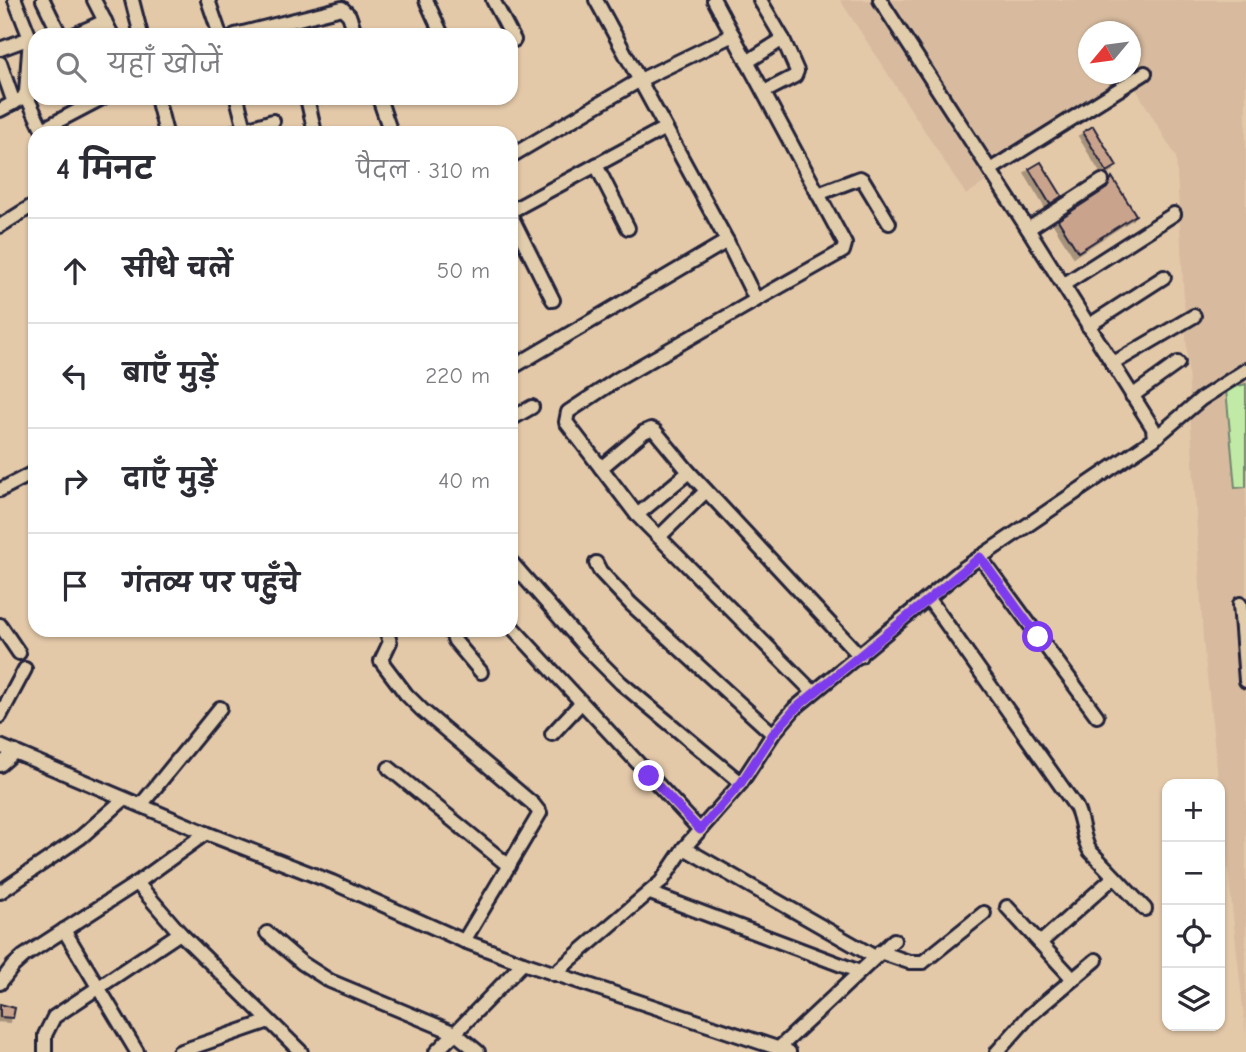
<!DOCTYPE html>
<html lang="hi">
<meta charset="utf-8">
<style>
body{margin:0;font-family:"Comic Neue","Playpen Sans Deva",sans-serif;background:#f2f2f3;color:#2b2b33}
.controls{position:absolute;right:21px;bottom:21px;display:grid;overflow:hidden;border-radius:14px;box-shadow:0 2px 5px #0004}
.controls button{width:63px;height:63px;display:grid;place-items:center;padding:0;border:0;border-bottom:2px solid #e1e1e2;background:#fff;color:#2b2b33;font:35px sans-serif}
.compass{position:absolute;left:1078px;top:21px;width:63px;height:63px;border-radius:50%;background:#fff;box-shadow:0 2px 5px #0004;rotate:241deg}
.stop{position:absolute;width:21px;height:21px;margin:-16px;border:5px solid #7c3aed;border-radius:50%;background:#fff}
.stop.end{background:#7c3aed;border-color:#fff;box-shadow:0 2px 7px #0008}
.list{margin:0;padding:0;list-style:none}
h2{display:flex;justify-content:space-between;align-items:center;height:91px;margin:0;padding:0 28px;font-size:30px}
h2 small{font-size:23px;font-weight:400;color:#7c7c81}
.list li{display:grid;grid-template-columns:46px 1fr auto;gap:21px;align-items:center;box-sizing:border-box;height:105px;padding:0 28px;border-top:2px solid #e1e1e2}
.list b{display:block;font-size:26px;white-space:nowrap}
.list em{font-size:23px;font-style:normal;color:#7c7c81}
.icon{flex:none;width:38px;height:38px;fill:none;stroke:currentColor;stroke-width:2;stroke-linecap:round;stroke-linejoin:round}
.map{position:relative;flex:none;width:1246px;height:1052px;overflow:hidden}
.search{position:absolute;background:#fff;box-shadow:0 2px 5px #0004;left:28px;top:28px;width:490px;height:77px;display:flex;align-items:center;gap:18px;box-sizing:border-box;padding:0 24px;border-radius:21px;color:#7c7c81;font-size:26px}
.panel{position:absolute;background:#fff;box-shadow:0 2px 5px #0004;left:28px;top:126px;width:490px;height:511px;border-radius:21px}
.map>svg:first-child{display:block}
.built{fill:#d8bb9f;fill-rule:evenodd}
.green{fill:#c1eaa6;stroke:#728670;stroke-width:2}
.building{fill:#caa38d;stroke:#22223b;stroke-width:2;filter:url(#shadow)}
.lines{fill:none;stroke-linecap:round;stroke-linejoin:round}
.street-casing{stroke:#22223b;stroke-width:18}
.street{stroke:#e1ccab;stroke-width:12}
.route{stroke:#7c3aed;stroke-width:9}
</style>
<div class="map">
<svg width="1246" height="1052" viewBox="0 0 1246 1052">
<defs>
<filter id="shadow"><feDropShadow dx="-4" dy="4" stdDeviation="0" flood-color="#0004"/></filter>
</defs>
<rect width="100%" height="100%" fill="#e4c9a9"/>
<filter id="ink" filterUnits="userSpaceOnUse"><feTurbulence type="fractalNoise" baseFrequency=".0143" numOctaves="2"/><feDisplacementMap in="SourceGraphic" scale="14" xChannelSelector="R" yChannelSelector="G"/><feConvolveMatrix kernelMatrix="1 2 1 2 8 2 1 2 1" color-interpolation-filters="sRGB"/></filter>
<g filter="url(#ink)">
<!-- built -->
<path class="built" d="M840,0h406v1036l-43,-396 -27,-483 -43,-73 -167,111zM1088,32h42v42h-42z"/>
<!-- green -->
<polygon class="green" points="1246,384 1246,487 1235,488 1226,389"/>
<!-- building -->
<g class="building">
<polygon points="1093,126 1117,166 1107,172 1083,132"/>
<polygon points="1041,162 1062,196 1050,204 1029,169"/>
<polygon points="1112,177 1136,215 1078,252 1058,220 1107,188"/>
<polygon points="0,1004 15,1008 13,1018 0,1017"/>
</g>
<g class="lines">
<!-- street casing -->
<g class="street-casing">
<g id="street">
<polyline points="43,0 60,35"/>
<polyline points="94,0 112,35"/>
<polyline points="132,0 141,35"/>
<polyline points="208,0 220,35"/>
<polyline points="426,0 442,35"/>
<polyline points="493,0 514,40"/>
<polyline points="596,0 727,241 756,300 618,379 568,412 566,422 637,515 813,692"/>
<polyline points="714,0 845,244 843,251 756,300"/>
<polyline points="760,0 783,39 797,71 795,76 764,92"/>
<polyline points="74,35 105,21"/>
<polyline points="235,35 342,8 349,15 356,35"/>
<polyline points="0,49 30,38"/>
<polyline points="747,62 783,39"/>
<polyline points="0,63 14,103"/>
<polyline points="26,95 44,133"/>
<polyline points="157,98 166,133"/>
<polyline points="237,98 245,129"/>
<polyline points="307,98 315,133"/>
<polyline points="379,98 391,133"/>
<polyline points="0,110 23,98 26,92 30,38 15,0"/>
<polyline points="43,129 102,98"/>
<polyline points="232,133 273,121"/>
<polyline points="511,156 640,80 733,35"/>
<polyline points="596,165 628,228"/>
<polyline points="990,170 1145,73"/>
<polyline points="818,194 860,178 863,180 889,223"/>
<polyline points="511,211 665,128"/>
<polyline points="511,216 553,300"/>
<polyline points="0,226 35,204"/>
<polyline points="1028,229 1102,181"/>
<polyline points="1063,285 1174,214"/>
<polyline points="1088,326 1164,277"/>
<polyline points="1112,364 1194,316"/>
<polyline points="513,367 727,241"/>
<polyline points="1132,396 1178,363"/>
<polyline points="511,419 532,407"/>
<polyline points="1154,439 1201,399 1246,370"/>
<polyline points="601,468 644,432 651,429 655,431 689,472 860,656"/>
<polyline points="0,490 35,472"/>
<polyline points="637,515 689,472"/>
<polyline points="659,537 706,491"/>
<polyline points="980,557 1097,716"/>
<polyline points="511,562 587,649 621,683 741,783"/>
<polyline points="596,563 600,571 631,604 773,734"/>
<path d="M929,599l147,208c7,14 6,31 14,44l55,58"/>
<polyline points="1240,604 1246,681"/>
<polyline points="0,625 19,653"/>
<polyline points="511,626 700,830"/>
<polyline points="386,630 390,642 381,661 406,694 422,710 533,804 540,813 464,941"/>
<polyline points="456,630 453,636 455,641 481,672"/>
<polyline points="0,716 25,669"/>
<polyline points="552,734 581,703"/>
<polyline points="0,746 206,833 332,882 464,941 523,963 789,1052"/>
<polyline points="0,765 15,752"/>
<polyline points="389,768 509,866"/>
<polyline points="141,805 220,708"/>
<polyline points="684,848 875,957"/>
<polyline points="137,883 180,933 301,1052"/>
<polyline points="0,892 81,837 124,799"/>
<polyline points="650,893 860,972"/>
<polyline points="1007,907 1073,979"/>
<polyline points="64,930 137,1052"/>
<polyline points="267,933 302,963 330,981 455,1033 436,1052"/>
<polyline points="1040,943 1114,877"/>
<polyline points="880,952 909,962 923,962 984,913"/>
<polyline points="554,974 661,882 684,848 741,783 773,734 795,708 963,569 1154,439 1153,428 1028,229 880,0"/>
<polyline points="0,983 13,966 24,956 137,883 206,833"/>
<polyline points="779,1048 894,940"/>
<polyline points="45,1052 45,1035 54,1017 180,933"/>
<polyline points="179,1052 269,1021"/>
<polyline points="478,1052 455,1033 523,963"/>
<polyline points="997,1052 1029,1016 1096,960"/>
</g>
</g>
<!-- street -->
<use href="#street" class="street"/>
</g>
</g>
<g class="lines" filter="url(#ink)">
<!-- route -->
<polyline class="route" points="649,776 700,830 741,783 773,734 796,708 980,557 1038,637"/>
</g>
</svg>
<div class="controls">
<button>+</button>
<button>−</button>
<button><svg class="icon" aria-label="locate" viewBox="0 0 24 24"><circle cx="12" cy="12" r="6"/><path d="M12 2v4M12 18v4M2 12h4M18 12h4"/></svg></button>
<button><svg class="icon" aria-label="layers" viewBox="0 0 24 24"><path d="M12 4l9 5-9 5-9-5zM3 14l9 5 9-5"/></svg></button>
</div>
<svg class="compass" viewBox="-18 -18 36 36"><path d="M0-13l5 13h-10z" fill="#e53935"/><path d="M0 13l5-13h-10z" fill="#7c7c81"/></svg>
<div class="stop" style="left:1038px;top:637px"></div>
<div class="stop end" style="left:649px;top:776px"></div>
<div class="search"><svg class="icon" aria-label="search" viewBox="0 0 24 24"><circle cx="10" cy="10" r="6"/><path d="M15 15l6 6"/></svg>यहाँ खोजें</div>
<section class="panel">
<h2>4 मिनट<small>पैदल · 310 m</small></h2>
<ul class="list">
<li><svg class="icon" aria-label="ahead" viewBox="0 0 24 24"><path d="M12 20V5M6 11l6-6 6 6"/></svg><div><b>सीधे चलें</b></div><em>50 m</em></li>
<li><svg class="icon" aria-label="left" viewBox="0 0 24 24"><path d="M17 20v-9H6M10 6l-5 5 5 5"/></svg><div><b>बाएँ मुड़ें</b></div><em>220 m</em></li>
<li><svg class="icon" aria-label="right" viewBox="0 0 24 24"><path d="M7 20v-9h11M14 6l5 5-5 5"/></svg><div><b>दाएँ मुड़ें</b></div><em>40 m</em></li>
<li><svg class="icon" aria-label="arrive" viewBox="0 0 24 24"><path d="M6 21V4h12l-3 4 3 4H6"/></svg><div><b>गंतव्य पर पहुँचे</b></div></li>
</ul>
</section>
</div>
